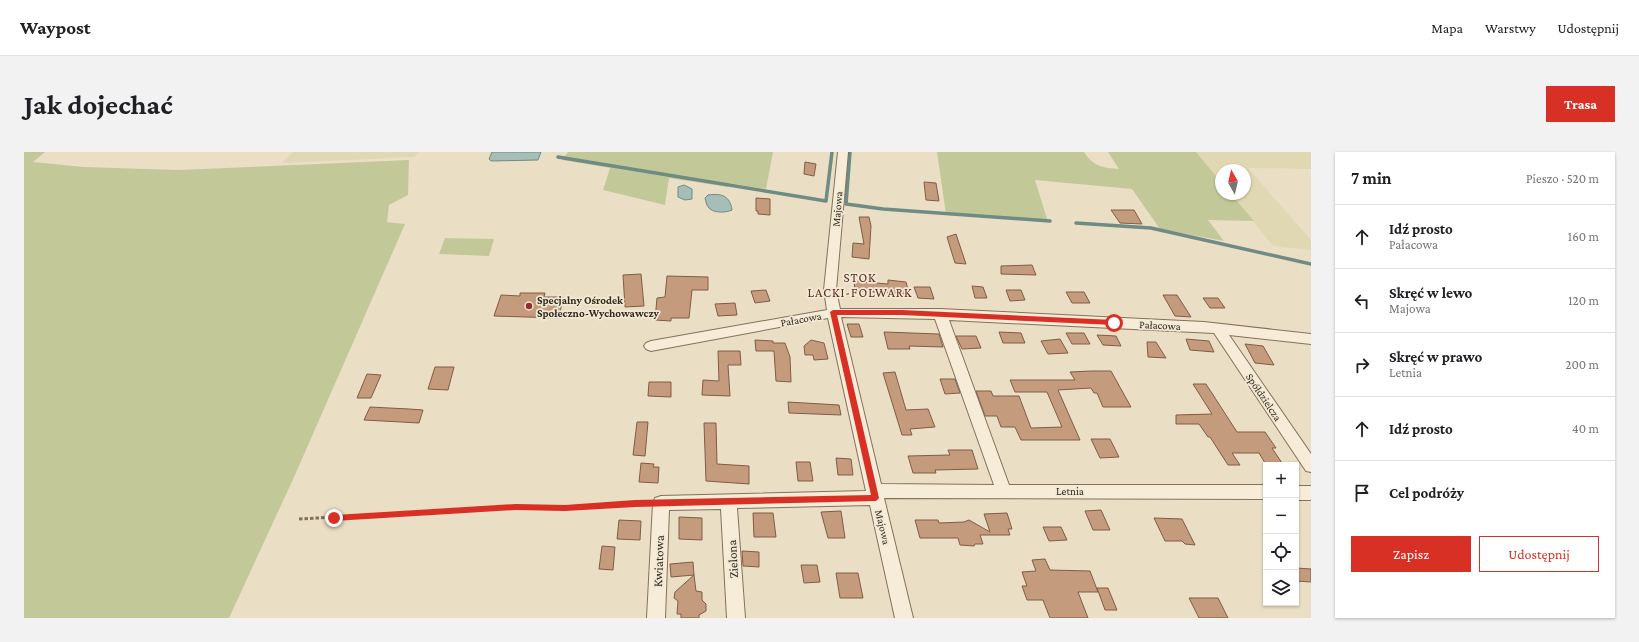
<!DOCTYPE html>
<html lang="pl">
<meta charset="utf-8">
<style>
body{margin:0;font-family:"Crimson Pro",serif;background:#f2f2f2;color:#202124}
.controls{position:absolute;right:12px;bottom:12px;display:grid;overflow:hidden;border-radius:0px;box-shadow:0 1px 3px #0004}
.controls button{width:36px;height:36px;display:grid;place-items:center;padding:0;border:0;border-bottom:1px solid #e0e0e0;background:#fff;color:#202124;font:20px sans-serif}
.compass{position:absolute;left:1191px;top:12px;width:36px;height:36px;border-radius:50%;background:#fff;box-shadow:0 1px 3px #0004;rotate:352deg}
.stop{position:absolute;width:12px;height:12px;margin:-9px;border:3px solid #d93025;border-radius:50%;background:#fff}
.stop.end{background:#d93025;border-color:#fff;box-shadow:0 1px 4px #0008}
.list{margin:0;padding:0;list-style:none}
h2{display:flex;justify-content:space-between;align-items:center;height:52px;margin:0;padding:0 16px;font-size:17px}
h2 small{font-size:13px;font-weight:400;color:#757577}
.list li{display:grid;grid-template-columns:26px 1fr auto;gap:12px;align-items:center;box-sizing:border-box;height:64px;padding:0 16px;border-top:1px solid #e0e0e0}
.list b{display:block;font-size:15px;white-space:nowrap}
.list p{margin:0;font-size:13px;white-space:nowrap;color:#757577}
.list em{font-size:13px;font-style:normal;color:#757577}
.actions{display:flex;gap:8px;padding:12px 16px}
.actions a{flex:1;padding:9px 0;border:1px solid #d93025;border-radius:0px;text-align:center;font-size:14px;color:#d93025}
.actions .main{background:#d93025;color:#fff}
.icon{flex:none;width:22px;height:22px;fill:none;stroke:currentColor;stroke-width:2;stroke-linecap:round;stroke-linejoin:round}
.map{position:relative;flex:none;width:1287px;height:466px;overflow:hidden;border-radius:0px}
header{display:flex;align-items:center;gap:24px;box-sizing:border-box;height:56px;padding:0 20px;background:#fff;border-bottom:1px solid #e0e0e0}
header strong{font-size:19px}
nav{display:flex;gap:22px;margin-inline-start:auto;font-size:14px}
.intro{display:flex;align-items:center;justify-content:space-between;box-sizing:border-box;height:96px;padding:0 24px}
h1{margin:0;font-size:28px}
.button{padding:10px 18px;border-radius:0px;background:#d93025;color:#fff;font-size:14px;font-weight:700}
main{display:flex;gap:24px;padding:0 24px}
aside{flex:1;background:#fff;border-radius:0px;box-shadow:0 1px 3px #0004}
.map>svg:first-child{display:block}
.farmland{fill:#dfd8b3}
.green{fill:#c3c899}
.water{fill:#a6beb7;stroke:#6e8b84}
.lines{fill:none;stroke-linecap:round;stroke-linejoin:round}
.stream{stroke:#6e8b84;stroke-width:3.5}
.building{fill:#c59b7d;stroke:#815c44}
.minor-casing{stroke:#84715c;stroke-width:2}
.path{stroke:#84715c;stroke-width:3;stroke-dasharray:3.5 2;stroke-linecap:butt}
.minor{fill:#f6ecd7;fill-rule:evenodd}
.route{fill:#d93025}
.poi-dot{fill:#8e3133;stroke:#f2e9d4;stroke-width:1.5}
.labels{text-anchor:middle;stroke-width:3.5;stroke-linejoin:round;paint-order:stroke}
.street-label{font-size:11px;fill:#35291f;stroke:#f2e9d4}
.poi-label{font-size:11px;font-weight:bold;fill:#35291f;stroke:#f2e9d4;text-anchor:start}
.quarter-label{font-size:13px;letter-spacing:1px;fill:#5e2e22;stroke:#f2e9d4}
.near-street-label{font-size:13px;fill:#35291f;stroke:#f2e9d4}
</style>
<header>
<strong>Waypost</strong>
<nav><a>Mapa</a><a>Warstwy</a><a>Udostępnij</a></nav>
</header>
<div class="intro"><h1>Jak dojechać</h1><a class="button">Trasa</a></div>
<main>
<div class="map">
<svg width="1287" height="466" viewBox="0 0 1287 466">
<rect width="100%" height="100%" fill="#eadfc5"/>
<!-- farmland -->
<g class="farmland">
<polygon points="269,0 395,0 390,5 258,11"/>
<polygon points="1172,0 1287,0 1287,17 1224,16 1287,88 1287,98 1249,94 1207,42 1221,42 1221,18 1197,18 1197,30"/>
</g>
<!-- green -->
<g class="green">
<polygon points="0,0 21,0 9,10 60,15 155,18 385,8 384,43 365,53 363,70 381,72 271,323 205,466 0,466"/>
<polygon points="544,0 749,0 742,37 705,31 704,35 645,26 641,53 579,38 586,16 538,8"/>
<path d="M913,0h147c9,14 19,16 35,17l-11,-17h88l25,30v12h10l23,27 -46,-1 16,21 -64,-12 -28,-40 -97,-9 13,42 -102,-8z"/>
<polygon points="421,86 470,87 465,104 415,102"/>
</g>
<!-- water -->
<g class="water">
<polygon points="468,0 517,0 514,8 467,9 465,7"/>
<polygon points="660,33 668,37 668,47 661,48 654,45 654,35"/>
<path d="M684,43c14,-2 22,1 24,15 -6,3 -19,3 -23,-2 -3,-3 -3,-7 -4,-10z"/>
</g>
<g class="lines">
<!-- stream -->
<g class="stream">
<polyline points="826,0 822,52 859,57 1026,69"/>
<polyline points="534,5 802,49 808,0"/>
<polyline points="1052,71 1127,76 1287,112"/>
</g>
</g>
<!-- building -->
<g class="building">
<polygon points="781,10 792,12 790,24 780,22"/>
<polygon points="900,30 912,31 915,49 902,48"/>
<polygon points="732,46 746,47 746,63 734,62 734,59 732,59"/>
<polygon points="1087,58 1110,58 1118,72 1096,71"/>
<polygon points="835,65 845,65 847,74 845,107 828,105 829,91 840,92"/>
<polygon points="932,82 942,112 931,111 923,85"/>
<polygon points="1008,113 1012,123 977,122 977,114"/>
<polygon points="617,122 620,154 601,155 599,123"/>
<polygon points="643,124 684,125 684,138 668,138 665,166 647,166 647,169 631,168 633,146 641,145"/>
<polygon points="864,128 882,130 885,142 831,139 830,129 864,132"/>
<polygon points="948,134 959,135 963,146 951,146"/>
<polygon points="890,135 906,135 910,147 894,146"/>
<polygon points="742,138 746,149 731,151 727,139"/>
<polygon points="982,138 997,138 1001,148 986,149"/>
<polygon points="1042,140 1060,140 1066,151 1048,151"/>
<polygon points="496,141 521,141 520,145 539,145 535,166 470,164 477,143 496,144"/>
<polygon points="1139,143 1153,143 1167,165 1151,164"/>
<polygon points="1179,146 1194,146 1201,156 1186,156"/>
<polygon points="711,151 713,163 694,164 691,152"/>
<polygon points="823,172 835,172 839,185 827,185"/>
<polygon points="860,180 915,182 919,195 885,194 886,197 864,197"/>
<polygon points="975,180 997,181 1001,191 979,191"/>
<polygon points="1042,181 1060,181 1066,192 1048,192"/>
<polygon points="1073,183 1092,184 1097,194 1079,193"/>
<polygon points="932,184 952,184 957,196 938,197"/>
<polygon points="1036,187 1044,201 1024,202 1017,189"/>
<polygon points="1162,187 1185,189 1190,200 1166,198"/>
<polygon points="731,188 749,189 749,191 761,191 766,205 767,230 752,229 750,199 732,199"/>
<polygon points="787,188 800,191 804,207 790,208 789,203 781,203 780,194"/>
<polygon points="1123,190 1132,190 1142,206 1124,205"/>
<polygon points="1221,192 1239,194 1250,213 1231,211"/>
<polygon points="694,199 716,199 717,213 704,213 706,244 678,243 679,228 695,229"/>
<polygon points="411,215 430,215 424,238 404,237"/>
<polygon points="1067,219 1087,219 1107,255 1079,255 1073,241 1070,241 1067,236 1034,238 1056,288 997,288 991,275 977,275 973,264 961,264 952,239 967,239 969,244 995,244 1007,276 1038,275 1023,240 991,240 986,228 1051,228 1046,220"/>
<polygon points="871,220 882,258 904,257 911,275 886,277 888,283 878,283 859,221"/>
<polygon points="343,222 357,223 347,246 333,246"/>
<polygon points="916,227 931,227 936,241 921,242"/>
<polygon points="625,230 647,230 647,245 624,244"/>
<polygon points="1169,232 1182,232 1213,280 1241,280 1252,296 1248,296 1258,311 1241,311 1235,301 1208,301 1216,313 1204,313 1186,285 1184,285 1175,272 1152,272 1152,263 1188,262"/>
<polygon points="764,250 815,253 817,263 765,261"/>
<polygon points="346,255 385,257 399,258 395,271 340,268"/>
<polygon points="613,270 624,270 621,304 609,303"/>
<polygon points="680,271 692,271 693,312 725,314 725,332 682,329"/>
<polygon points="1067,287 1086,287 1095,305 1076,306"/>
<polygon points="924,298 948,298 954,317 911,318 912,321 889,321 884,304 926,303"/>
<polygon points="812,306 827,307 829,323 814,323"/>
<polygon points="772,310 786,310 789,329 774,329"/>
<polygon points="617,311 630,312 629,315 635,315 634,331 615,330"/>
<polygon points="1077,358 1086,378 1069,378 1061,359"/>
<polygon points="817,359 821,386 804,386 797,360"/>
<polygon points="729,361 749,361 752,385 730,385"/>
<polygon points="983,361 988,377 984,377 986,383 956,383 959,392 951,392 950,394 936,393 934,386 896,386 891,368 914,368 915,371 940,370 945,368 966,380 960,362"/>
<polygon points="655,365 678,366 678,388 655,387"/>
<polygon points="1130,366 1158,367 1171,393 1161,392 1158,389 1141,389"/>
<polygon points="595,368 617,369 616,388 593,387"/>
<polygon points="1019,375 1037,375 1043,388 1025,389"/>
<polygon points="578,394 591,395 589,418 575,417"/>
<polygon points="718,399 735,400 735,415 719,414"/>
<polygon points="1021,407 1026,418 1066,419 1074,440 1054,440 1064,466 1026,466 1019,448 1003,448 998,434 1003,434 998,420 1012,419 1008,408"/>
<polygon points="669,410 670,423 647,425 646,412"/>
<polygon points="777,413 793,413 796,430 780,431"/>
<polygon points="1272,416 1287,417 1287,430 1272,429"/>
<polygon points="812,421 834,421 839,446 816,446"/>
<polygon points="670,423 672,439 678,440 678,448 682,452 682,459 675,463 675,466 657,466 657,462 653,462 654,449 650,446 651,440"/>
<polygon points="1073,436 1084,436 1093,458 1081,458"/>
<polygon points="1165,446 1194,446 1204,466 1175,466"/>
</g>
<g class="lines">
<!-- minor casing -->
<g class="minor-casing">
<g id="minor">
<path d="M814,0h10l-12,138 4,19h100l264,13 107,12v10l-82,-9 82,119v18l-5,-1 -92,-138 -265,-13 60,165h257v14l-382,-1 29,120h-18l-25,-113 -133,3 8,110h-18l-6,-109 -52,1 -4,108h-18l6,-115 2,-5 6,-2 205,-5 -38,-173 -177,33 -5,-2 -2,-3 2,-3 5,-2 176,-31 -3,-20zM817,165l94,2 59,166 -113,-1z"/>
<rect x="1272" y="334" width="15" height="14"/>
</g>
</g>
<!-- path -->
<polyline class="path" points="275,367 492,355 541,356 624,351"/>
<!-- minor -->
<use href="#minor" class="minor"/>
</g>
<!-- route -->
<polygon class="route" points="809,158 878,158 1090,168 1093,171 1090,173 878,163 813,163 855,346 852,349 611,355 541,359 492,358 310,369 307,366 310,363 492,352 541,353 611,348 847,343 806,160"/>
<!-- markers -->
<circle class="poi-dot" cx="505" cy="154" r="4"/>
<g class="labels">
<!-- street labels -->
<g class="street-label">
<text transform="translate(813 57) rotate(-85)" y="4">Majowa</text>
<text transform="translate(777 167) rotate(-10)" y="4">Pałacowa</text>
<text transform="translate(1136 173) rotate(3)" y="4">Pałacowa</text>
<text transform="translate(1240 245) rotate(56)" y="4">Spółdzielcza</text>
<text x="1046" y="343">Letnia</text>
<text transform="translate(859 375) rotate(77)" y="4">Majowa</text>
</g>
<!-- poi labels -->
<g class="poi-label">
<text x="513" y="152">Specjalny Ośrodek<tspan x="513" dy="13">Społeczno-Wychowawczy</tspan></text>
</g>
<!-- quarter labels -->
<g class="quarter-label">
<text x="836" y="130">STOK<tspan x="836" dy="15">LACKI-FOLWARK</tspan></text>
</g>
<!-- near-street labels -->
<g class="near-street-label">
<text transform="translate(708 407) rotate(-93)" y="5">Zielona</text>
<text transform="translate(634 409) rotate(-88)" y="5">Kwiatowa</text>
</g>
</g>
</svg>
<div class="controls">
<button>+</button>
<button>−</button>
<button><svg class="icon" aria-label="locate" viewBox="0 0 24 24"><circle cx="12" cy="12" r="6"/><path d="M12 2v4M12 18v4M2 12h4M18 12h4"/></svg></button>
<button><svg class="icon" aria-label="layers" viewBox="0 0 24 24"><path d="M12 4l9 5-9 5-9-5zM3 14l9 5 9-5"/></svg></button>
</div>
<svg class="compass" viewBox="-18 -18 36 36"><path d="M0-13l5 13h-10z" fill="#e53935"/><path d="M0 13l5-13h-10z" fill="#757577"/></svg>
<div class="stop" style="left:1090px;top:171px"></div>
<div class="stop end" style="left:310px;top:366px"></div>
</div>
<aside>
<h2>7 min<small>Pieszo · 520 m</small></h2>
<ul class="list">
<li><svg class="icon" aria-label="ahead" viewBox="0 0 24 24"><path d="M12 20V5M6 11l6-6 6 6"/></svg><div><b>Idź prosto</b><p>Pałacowa</p></div><em>160 m</em></li>
<li><svg class="icon" aria-label="left" viewBox="0 0 24 24"><path d="M17 20v-9H6M10 6l-5 5 5 5"/></svg><div><b>Skręć w lewo</b><p>Majowa</p></div><em>120 m</em></li>
<li><svg class="icon" aria-label="right" viewBox="0 0 24 24"><path d="M7 20v-9h11M14 6l5 5-5 5"/></svg><div><b>Skręć w prawo</b><p>Letnia</p></div><em>200 m</em></li>
<li><svg class="icon" aria-label="ahead" viewBox="0 0 24 24"><path d="M12 20V5M6 11l6-6 6 6"/></svg><div><b>Idź prosto</b></div><em>40 m</em></li>
<li><svg class="icon" aria-label="arrive" viewBox="0 0 24 24"><path d="M6 21V4h12l-3 4 3 4H6"/></svg><div><b>Cel podróży</b></div></li>
</ul>
<div class="actions"><a class="main">Zapisz</a><a>Udostępnij</a></div>
</aside>
</main>
